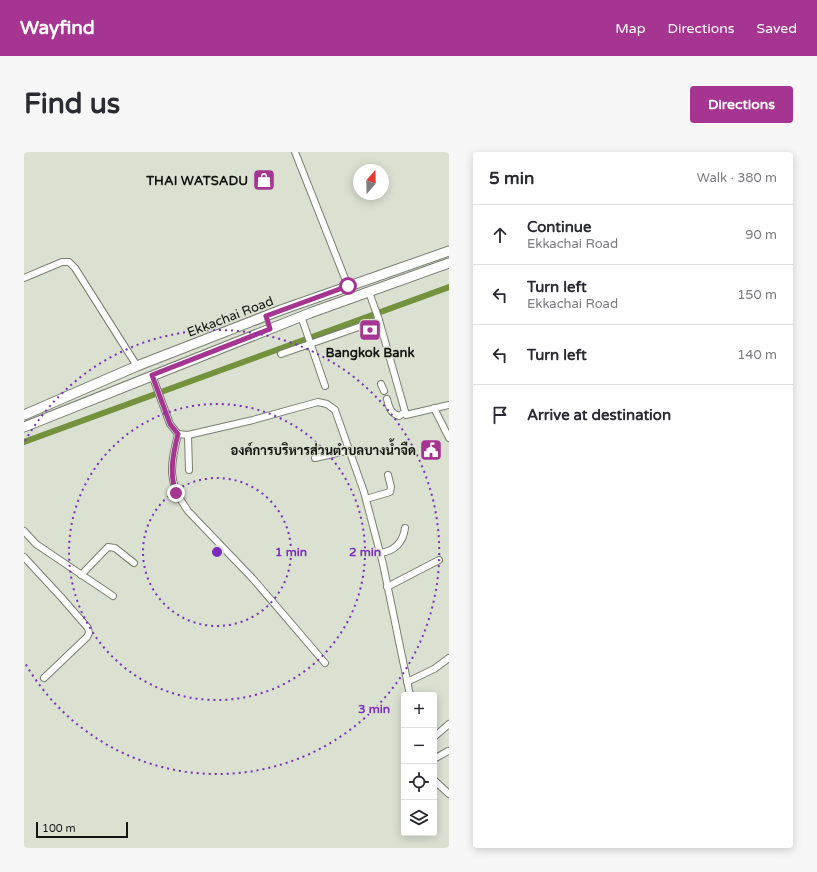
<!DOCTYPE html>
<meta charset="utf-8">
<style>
body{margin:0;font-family:"Varela Round",Sarabun,sans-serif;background:#f7f7f7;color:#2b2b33}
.controls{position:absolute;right:12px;bottom:12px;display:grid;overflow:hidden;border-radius:4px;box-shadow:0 2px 10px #0003}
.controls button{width:36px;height:36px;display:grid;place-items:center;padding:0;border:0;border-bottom:1px solid #e1e1e2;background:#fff;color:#2b2b33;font:20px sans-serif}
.compass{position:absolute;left:329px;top:12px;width:36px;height:36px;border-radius:50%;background:#fff;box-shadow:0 2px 10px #0003;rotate:20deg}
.scale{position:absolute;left:12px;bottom:10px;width:92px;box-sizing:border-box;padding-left:4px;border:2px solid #12150f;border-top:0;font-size:11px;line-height:14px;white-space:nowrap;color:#12150f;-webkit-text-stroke:3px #dae1d1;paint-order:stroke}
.stop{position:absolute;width:12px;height:12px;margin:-9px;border:3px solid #a53591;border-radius:50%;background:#fff}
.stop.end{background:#a53591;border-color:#fff;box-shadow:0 1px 4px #0008}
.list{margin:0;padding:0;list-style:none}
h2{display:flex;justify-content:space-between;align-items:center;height:52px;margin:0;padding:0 16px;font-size:17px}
h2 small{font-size:13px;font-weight:400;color:#7c7c81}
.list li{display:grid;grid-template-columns:26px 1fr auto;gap:12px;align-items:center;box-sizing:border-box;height:60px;padding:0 16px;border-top:1px solid #e1e1e2}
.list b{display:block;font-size:15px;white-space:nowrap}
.list p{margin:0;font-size:13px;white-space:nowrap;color:#7c7c81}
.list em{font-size:13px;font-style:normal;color:#7c7c81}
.icon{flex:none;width:22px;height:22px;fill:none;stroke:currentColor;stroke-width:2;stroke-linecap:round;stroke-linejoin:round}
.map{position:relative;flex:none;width:425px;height:696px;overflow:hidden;border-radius:4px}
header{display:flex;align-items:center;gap:24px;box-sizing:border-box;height:56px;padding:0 20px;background:#a53591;color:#fff}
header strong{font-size:19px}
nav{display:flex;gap:22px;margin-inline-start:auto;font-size:14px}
.intro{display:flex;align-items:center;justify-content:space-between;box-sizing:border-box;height:96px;padding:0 24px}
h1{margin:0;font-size:28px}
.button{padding:10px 18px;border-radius:4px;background:#a53591;color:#fff;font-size:14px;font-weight:700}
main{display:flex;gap:24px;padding:0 24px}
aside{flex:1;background:#fff;border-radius:4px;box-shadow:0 2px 10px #0003}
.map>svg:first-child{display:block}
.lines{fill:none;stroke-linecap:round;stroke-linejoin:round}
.canal{stroke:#74923e;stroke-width:6}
.street-casing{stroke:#797f71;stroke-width:8}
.primary-casing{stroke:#797f71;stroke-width:11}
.street{stroke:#fff;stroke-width:6}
.primary{stroke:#fff;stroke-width:9}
.route{stroke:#a53591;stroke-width:5}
.ring{fill:none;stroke:#7b2cbf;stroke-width:2;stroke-dasharray:2 4}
.labels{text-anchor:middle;stroke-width:3;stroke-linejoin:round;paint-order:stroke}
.poi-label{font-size:13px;font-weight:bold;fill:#12150f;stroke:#dae1d1;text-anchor:end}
.street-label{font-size:13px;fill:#12150f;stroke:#dae1d1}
.centre{fill:#7b2cbf;stroke:#dae1d1;stroke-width:2}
.ring-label{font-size:12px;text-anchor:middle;font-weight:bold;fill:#7b2cbf;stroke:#dae1d1;stroke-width:3;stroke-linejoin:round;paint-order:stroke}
</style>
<header>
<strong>Wayfind</strong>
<nav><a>Map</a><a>Directions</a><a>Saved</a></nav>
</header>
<div class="intro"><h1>Find us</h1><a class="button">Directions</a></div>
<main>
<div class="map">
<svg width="425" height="696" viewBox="0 0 425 696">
<rect width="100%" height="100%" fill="#dae1d1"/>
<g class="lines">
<!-- canal -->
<polyline class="canal" points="0,290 425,135"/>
<!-- street casing -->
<g class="street-casing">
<g id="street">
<polyline points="271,0 324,134"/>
<polyline points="0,126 38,110 45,110 51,116 113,214"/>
<polyline points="345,140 355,168 382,263 425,253"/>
<polyline points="277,164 301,234"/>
<polyline points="257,202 355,168"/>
<polyline points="128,223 146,272 154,282 164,283 229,268 294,250 303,252 311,258 340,340 359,412 386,543"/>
<polyline points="357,232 360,239"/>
<path d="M363,247c2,8 3,14 12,17l6,-4"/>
<polyline points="410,256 425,286"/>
<path d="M154,282c-8,33 -11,48 10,77l66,69 71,83"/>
<polyline points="164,283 165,318"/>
<polyline points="291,306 326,298"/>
<polyline points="342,347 366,340 367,335 364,323"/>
<polyline points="0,379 12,392 89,444"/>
<path d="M356,401c15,-2 23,-10 25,-25"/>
<polyline points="0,405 37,445 64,476 65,481 63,485 20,526"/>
<polyline points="57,423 84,395 91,396 110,411"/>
<polyline points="363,435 415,408"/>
<polyline points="383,530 410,517 425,506"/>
<polyline points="410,585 425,572"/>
<polyline points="410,607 424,599"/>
<polyline points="410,628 425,642"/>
</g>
</g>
<!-- primary casing -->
<g class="primary-casing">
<g id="primary">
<polyline points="0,263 113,214 257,158 425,99"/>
<polyline points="0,275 286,161 425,111"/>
</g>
</g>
<!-- street -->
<use href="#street" class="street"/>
<!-- primary -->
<use href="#primary" class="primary"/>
</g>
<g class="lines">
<!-- route -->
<path class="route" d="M152,341c-7,-20 -3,-39 2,-59l-8,-10 -18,-49 118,-46 -4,-13 82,-30"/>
</g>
<!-- distance rings -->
<g class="ring">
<circle cx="193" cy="400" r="74"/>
<circle cx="193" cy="400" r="148"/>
<path d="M1 289A222 222 0 1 1 1 511"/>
</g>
<!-- icons -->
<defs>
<g id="shop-square" transform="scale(1.15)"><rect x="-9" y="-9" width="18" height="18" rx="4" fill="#a53591" stroke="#dae1d1"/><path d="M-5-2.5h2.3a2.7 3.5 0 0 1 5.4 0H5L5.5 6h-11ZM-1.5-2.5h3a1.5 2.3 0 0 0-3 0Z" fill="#fff"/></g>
<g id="bank-square" transform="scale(1.15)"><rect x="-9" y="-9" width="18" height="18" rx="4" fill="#a53591" stroke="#dae1d1"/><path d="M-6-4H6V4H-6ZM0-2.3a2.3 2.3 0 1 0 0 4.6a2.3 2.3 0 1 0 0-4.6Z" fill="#fff"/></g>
<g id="civic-square" transform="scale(1.15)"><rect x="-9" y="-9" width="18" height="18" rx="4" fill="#a53591" stroke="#dae1d1"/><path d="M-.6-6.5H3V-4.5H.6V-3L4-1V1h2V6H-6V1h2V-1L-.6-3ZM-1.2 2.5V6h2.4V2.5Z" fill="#fff"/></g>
</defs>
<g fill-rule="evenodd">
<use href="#shop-square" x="240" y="28"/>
<use href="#bank-square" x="346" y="178"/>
<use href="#civic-square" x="407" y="298"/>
</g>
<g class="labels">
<!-- poi labels -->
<g class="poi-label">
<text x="224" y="33">THAI WATSADU</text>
<text x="346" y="205" text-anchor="middle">Bangkok Bank</text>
<text x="392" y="303">องค์การบริหารส่วนตำบลบางน้ำจืด</text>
</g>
<!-- street labels -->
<g class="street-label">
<text transform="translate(206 164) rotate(-21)" y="5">Ekkachai Road</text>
</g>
</g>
<circle cx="193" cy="400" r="6" class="centre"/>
<g class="ring-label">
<text x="267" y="404">1 min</text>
<text x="341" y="404">2 min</text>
<text x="350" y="561">3 min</text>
</g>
</svg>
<div class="controls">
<button>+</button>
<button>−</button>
<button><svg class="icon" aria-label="locate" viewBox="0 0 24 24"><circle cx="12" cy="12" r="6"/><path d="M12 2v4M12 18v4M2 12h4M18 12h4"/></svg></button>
<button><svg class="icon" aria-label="layers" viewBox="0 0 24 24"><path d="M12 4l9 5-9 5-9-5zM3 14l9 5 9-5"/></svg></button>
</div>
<svg class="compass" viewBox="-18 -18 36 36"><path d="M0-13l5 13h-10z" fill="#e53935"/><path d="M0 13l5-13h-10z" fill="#7c7c81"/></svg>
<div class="scale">100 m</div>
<div class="stop" style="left:324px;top:134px"></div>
<div class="stop end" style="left:152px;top:341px"></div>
</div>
<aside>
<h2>5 min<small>Walk · 380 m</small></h2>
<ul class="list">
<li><svg class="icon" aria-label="ahead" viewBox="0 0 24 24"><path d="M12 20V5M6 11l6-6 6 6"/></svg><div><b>Continue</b><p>Ekkachai Road</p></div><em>90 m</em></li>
<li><svg class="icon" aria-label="left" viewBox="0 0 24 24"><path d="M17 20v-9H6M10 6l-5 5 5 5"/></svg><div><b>Turn left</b><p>Ekkachai Road</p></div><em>150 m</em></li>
<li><svg class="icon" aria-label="left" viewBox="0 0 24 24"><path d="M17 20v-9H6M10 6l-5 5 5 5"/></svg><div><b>Turn left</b></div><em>140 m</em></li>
<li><svg class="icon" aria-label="arrive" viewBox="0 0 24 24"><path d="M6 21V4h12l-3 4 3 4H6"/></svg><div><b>Arrive at destination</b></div></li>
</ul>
</aside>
</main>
